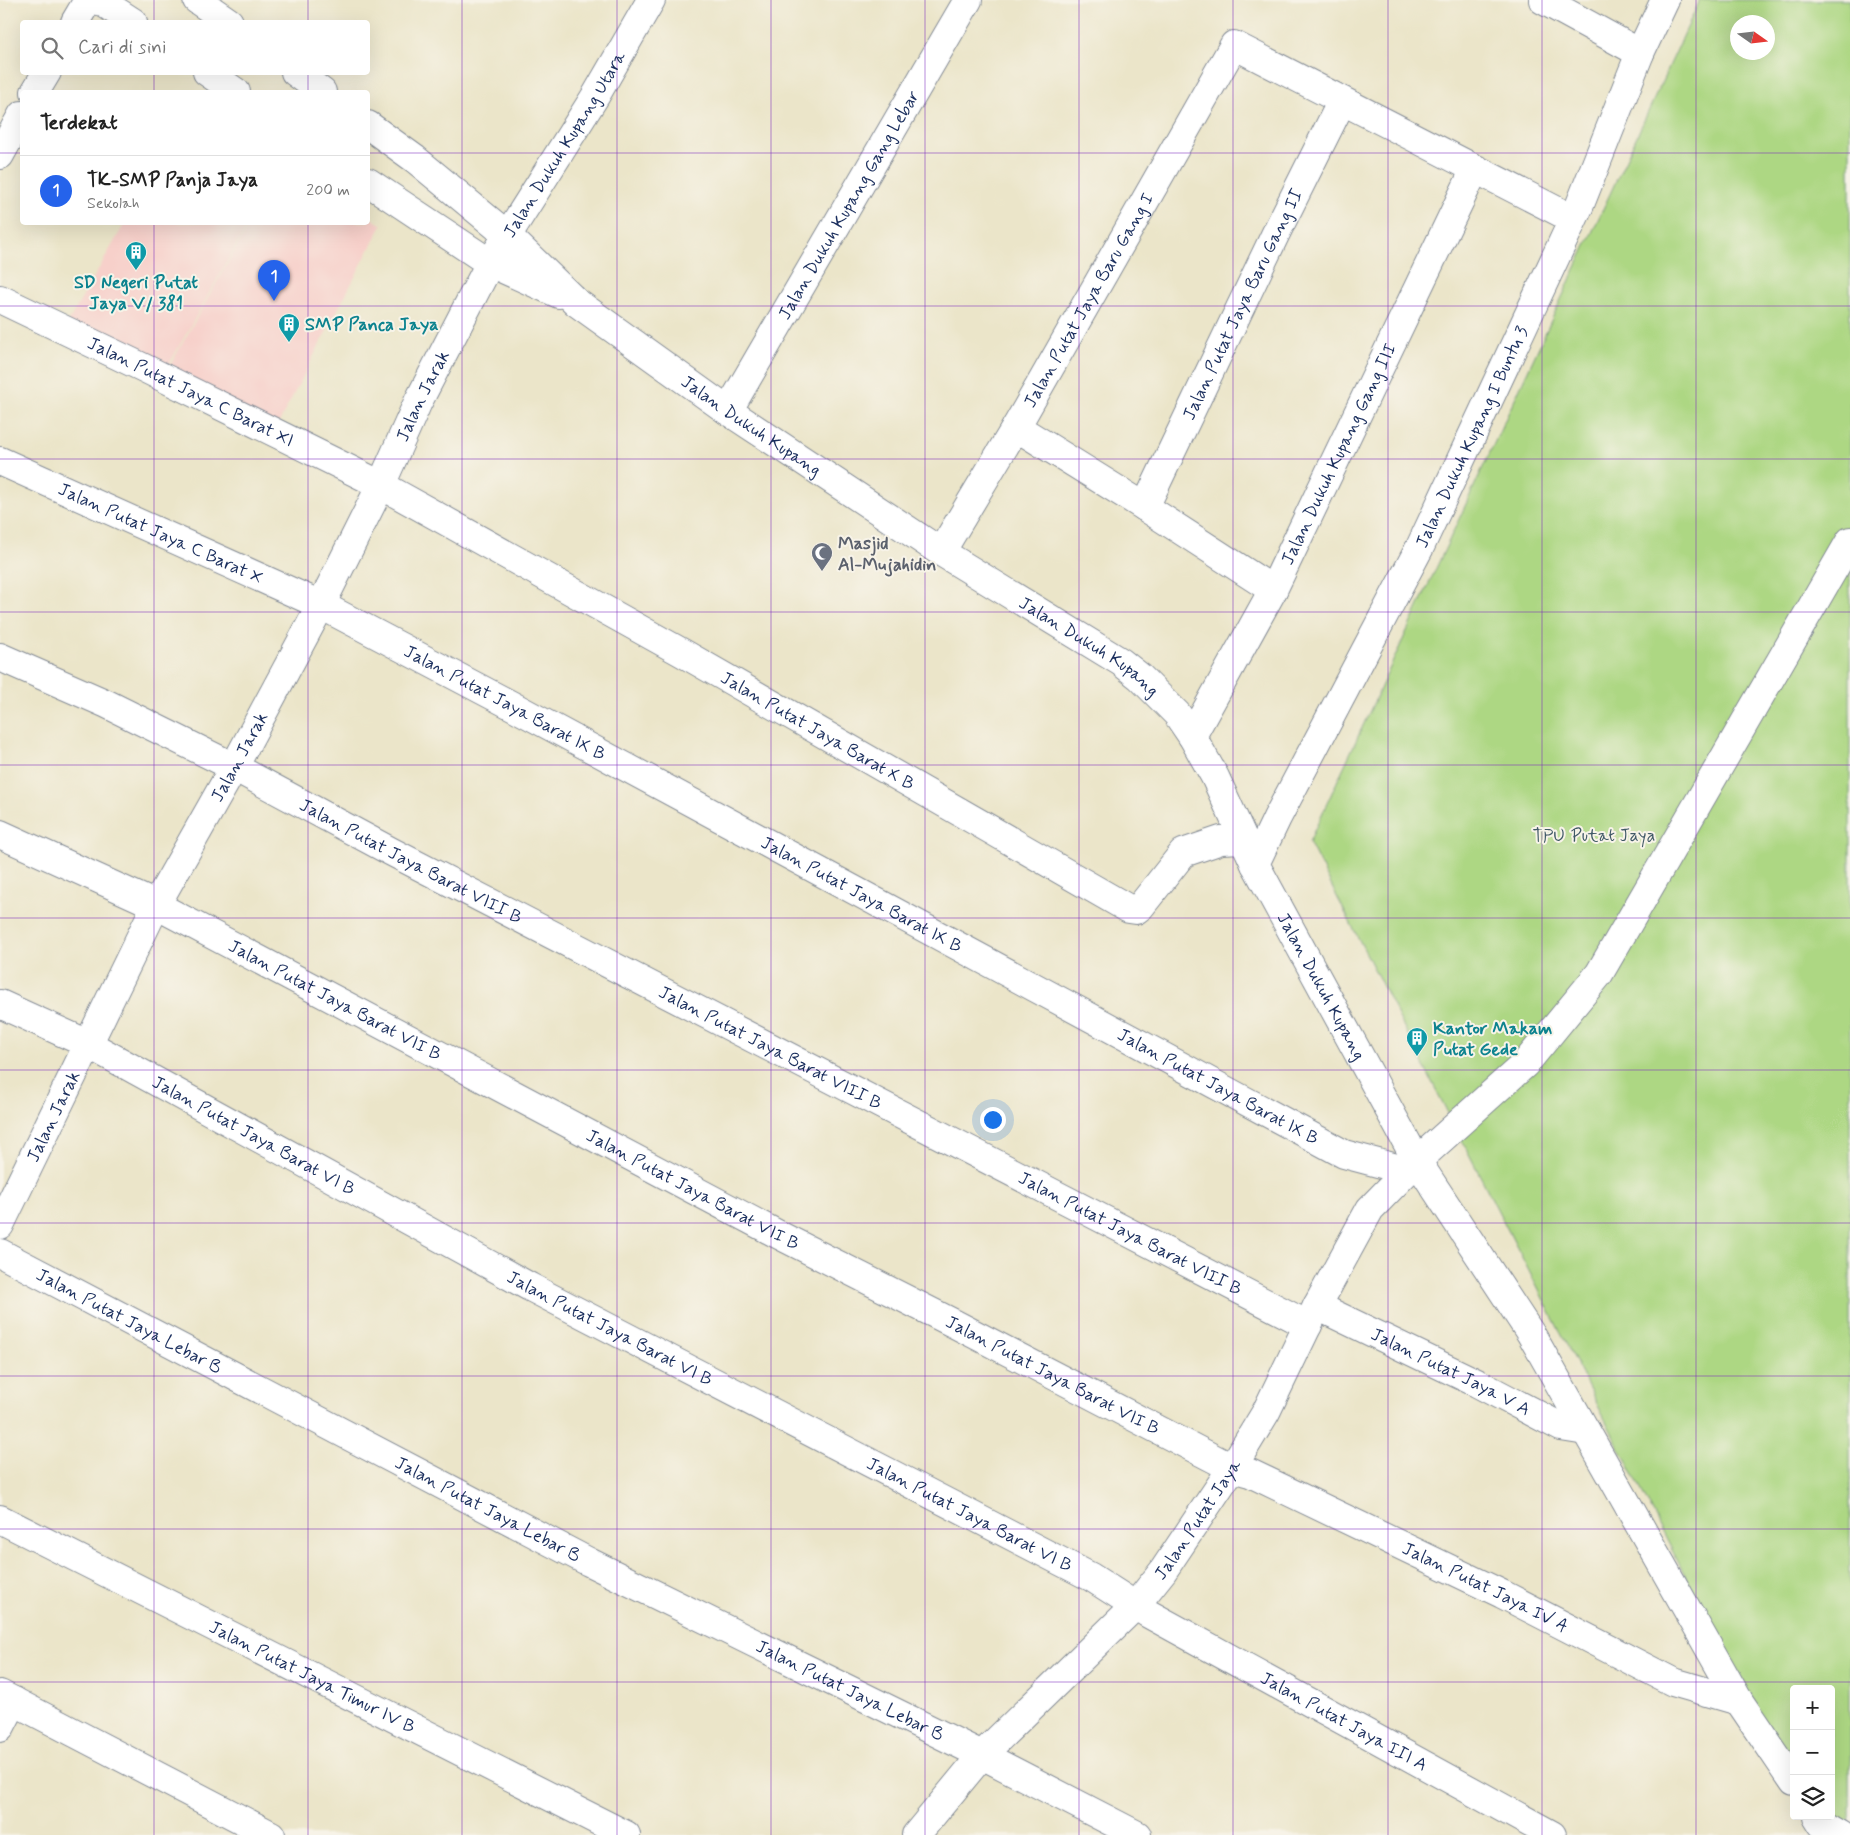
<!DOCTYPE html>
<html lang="id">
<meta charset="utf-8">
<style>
body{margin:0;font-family:Mynerve,sans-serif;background:#f6f6f6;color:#222}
.controls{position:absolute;right:15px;bottom:15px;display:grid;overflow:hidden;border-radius:5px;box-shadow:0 5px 20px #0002}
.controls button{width:45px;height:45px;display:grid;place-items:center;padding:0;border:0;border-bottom:1px solid #e0e0e0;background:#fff;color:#222;font:25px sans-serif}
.compass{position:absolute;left:1730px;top:15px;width:45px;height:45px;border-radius:50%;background:#fff;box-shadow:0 5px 20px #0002;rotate:104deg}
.you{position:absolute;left:992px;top:1119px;width:18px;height:18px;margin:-12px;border:4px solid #fff;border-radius:50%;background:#1a73e8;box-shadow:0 0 0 8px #1a73e833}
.badge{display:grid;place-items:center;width:32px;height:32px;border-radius:50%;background:#2563eb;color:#fff;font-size:16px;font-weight:700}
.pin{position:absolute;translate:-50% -41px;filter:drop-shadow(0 1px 2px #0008)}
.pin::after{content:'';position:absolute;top:26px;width:18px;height:15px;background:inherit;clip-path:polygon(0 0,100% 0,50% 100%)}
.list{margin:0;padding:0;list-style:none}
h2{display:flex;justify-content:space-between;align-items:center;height:65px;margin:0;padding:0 20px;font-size:21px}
h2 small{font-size:16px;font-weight:400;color:#767676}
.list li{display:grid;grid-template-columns:32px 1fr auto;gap:15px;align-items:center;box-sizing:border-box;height:70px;padding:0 20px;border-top:1px solid #e0e0e0}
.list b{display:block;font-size:19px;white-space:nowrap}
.list p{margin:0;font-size:16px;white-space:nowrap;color:#767676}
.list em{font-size:16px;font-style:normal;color:#767676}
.icon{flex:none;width:28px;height:28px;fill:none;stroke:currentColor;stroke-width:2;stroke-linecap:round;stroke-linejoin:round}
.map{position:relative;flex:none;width:1850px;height:1835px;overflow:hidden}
.search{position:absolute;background:#fff;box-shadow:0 5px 20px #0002;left:20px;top:20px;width:350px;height:55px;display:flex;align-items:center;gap:12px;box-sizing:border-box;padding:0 18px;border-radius:5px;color:#767676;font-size:19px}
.panel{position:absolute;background:#fff;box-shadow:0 5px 20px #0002;left:20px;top:90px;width:350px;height:135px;border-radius:5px}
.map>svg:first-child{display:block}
.built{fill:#f7d0ca}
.green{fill:#add783;stroke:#648370;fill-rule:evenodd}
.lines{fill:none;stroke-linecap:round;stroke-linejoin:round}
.minor-casing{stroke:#838a94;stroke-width:30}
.minor{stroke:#fff;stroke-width:28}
.grid{fill:none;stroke:#7b2cbf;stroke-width:1;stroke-opacity:0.55}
.labels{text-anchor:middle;stroke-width:4;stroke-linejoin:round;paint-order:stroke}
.street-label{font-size:18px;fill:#1b2f5e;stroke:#f7f3e8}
.culture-label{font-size:18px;font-weight:bold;fill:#0d838f;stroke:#f7f3e8;text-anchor:start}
.worship-label{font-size:18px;font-weight:bold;fill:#5b616d;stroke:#f7f3e8;text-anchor:start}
.park-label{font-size:18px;fill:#405967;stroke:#f7f3e8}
</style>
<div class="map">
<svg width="1850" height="1835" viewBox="0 0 1850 1835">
<rect width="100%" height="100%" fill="#f7f3e8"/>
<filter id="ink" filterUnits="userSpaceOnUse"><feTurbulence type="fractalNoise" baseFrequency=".02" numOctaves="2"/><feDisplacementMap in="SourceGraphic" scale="10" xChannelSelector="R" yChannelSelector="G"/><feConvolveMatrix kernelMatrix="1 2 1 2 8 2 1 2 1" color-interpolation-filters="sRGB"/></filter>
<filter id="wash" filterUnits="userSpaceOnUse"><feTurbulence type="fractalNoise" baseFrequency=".0096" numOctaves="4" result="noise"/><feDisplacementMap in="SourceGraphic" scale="20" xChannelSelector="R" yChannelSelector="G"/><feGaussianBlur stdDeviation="1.12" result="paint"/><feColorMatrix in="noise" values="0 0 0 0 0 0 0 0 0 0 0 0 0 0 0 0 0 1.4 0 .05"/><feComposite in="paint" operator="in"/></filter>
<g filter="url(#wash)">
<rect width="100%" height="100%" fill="#ebe5c9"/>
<!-- built -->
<g class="built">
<polygon points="368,216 382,225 274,432 164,376 250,223 368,222"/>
<polygon points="125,223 249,223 164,373 66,326"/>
</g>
<!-- green -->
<path class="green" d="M1700,0h150v1818l-6,17 -13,-19v-127h-37v99l-485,-946zM1738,22h30v30h-30z"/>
</g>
<g filter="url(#ink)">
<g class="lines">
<!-- minor casing -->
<g class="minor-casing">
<g id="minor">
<polyline points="99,0 133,22"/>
<polyline points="197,0 229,22"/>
<polyline points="1543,0 1640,53"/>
<polyline points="75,22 88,0"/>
<polyline points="207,72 236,92"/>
<polyline points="295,72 322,92"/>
<polyline points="35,92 47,72"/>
<path id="s1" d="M368,125l47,34 92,76 69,67 152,109 213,141 180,110 19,15 37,37 15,22 23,41 40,87 162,297 114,173 208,367 55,81"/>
<polyline points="0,155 22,115"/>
<polyline points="368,182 490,263 559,294"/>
<path id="s2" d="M0,299l144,69 237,117 300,167 448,257 7,1 5,-4 42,-53 38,-13 21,-1"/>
<path id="s3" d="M728,411l240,-411"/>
<polyline points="1016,427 1145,507 1273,590"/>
<path id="s4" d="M0,461l321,144 188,99 835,450 64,17"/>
<path id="s5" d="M1145,507l130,-272 67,-134"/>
<path id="s6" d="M941,552l75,-125 218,-382 339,174"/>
<path id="s7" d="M0,657l107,47 127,63 158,85 916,473"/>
<path id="s8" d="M1192,736l81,-146 202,-421"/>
<path id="s9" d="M0,834l156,71 625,331 170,86 281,146 18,5 252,121 171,88 66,19"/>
<path id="s10" d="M1255,864l22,-46 143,-271 159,-340 61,-154 25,-53"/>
<path id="s11" d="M0,1004l88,40 442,243 561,290 56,36 405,222"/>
<path id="s12" d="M0,1225l156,-320 78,-138 87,-162 60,-120 37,-83 72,-139 106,-168 55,-95"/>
<path id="s13" d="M0,1253l589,309 393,193 155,80"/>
<path id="s14" d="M1317,1306l160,77 84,44 25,4"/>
<path id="s15" d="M0,1519l626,316"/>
<polyline points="0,1694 271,1835"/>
<polyline points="0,1728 14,1701"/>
<polyline points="1817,1816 1822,1824 1841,1835"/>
<path id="s16" d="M916,1835l66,-80 153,-149 28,-35 69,-103 34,-56 51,-106 53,-97 47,-48 108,-97 74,-90 251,-433"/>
</g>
</g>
<!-- minor -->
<use href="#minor" class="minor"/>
</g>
</g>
<!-- grid -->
<path class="grid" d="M154,0v22M308,0v22M462,0v1835M617,0v1835M771,0v1835M925,0v1835M1079,0v1835M1233,0v1835M1388,0v1835M1542,0v1835M1696,0v1835M154,72v20M308,72v20M0,153h22M368,153h1482M154,222v1613M308,222v1613M0,306h1850M0,459h1850M0,612h1850M0,765h1850M0,918h1850M0,1070h1850M0,1223h1850M0,1376h1850M0,1529h1850M0,1682h1850"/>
<!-- icons -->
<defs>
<g id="building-pin" transform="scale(1.125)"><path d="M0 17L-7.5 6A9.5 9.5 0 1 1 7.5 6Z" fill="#0f9aa8" stroke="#f7f3e8"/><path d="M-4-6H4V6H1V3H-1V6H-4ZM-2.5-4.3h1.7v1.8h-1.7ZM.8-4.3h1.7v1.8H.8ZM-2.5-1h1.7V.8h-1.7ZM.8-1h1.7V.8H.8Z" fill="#fff"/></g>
<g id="mosque-pin" transform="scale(1.125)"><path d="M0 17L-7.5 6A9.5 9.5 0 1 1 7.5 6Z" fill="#6b7280" stroke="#f7f3e8"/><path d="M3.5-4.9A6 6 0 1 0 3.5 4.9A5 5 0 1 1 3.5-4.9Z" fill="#fff"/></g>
</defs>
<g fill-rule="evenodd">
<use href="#building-pin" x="136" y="252"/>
<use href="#building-pin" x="289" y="324"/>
<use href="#mosque-pin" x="822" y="553"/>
<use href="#building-pin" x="1417" y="1038"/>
</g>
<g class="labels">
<!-- street labels -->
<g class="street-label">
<text dy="6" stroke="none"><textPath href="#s12" startOffset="1220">Jalan Dukuh Kupang Utara</textPath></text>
<text dy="6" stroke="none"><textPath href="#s3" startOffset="239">Jalan Dukuh Kupang Gang Lebar</textPath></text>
<text dy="6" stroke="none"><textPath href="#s6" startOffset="292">Jalan Putat Jaya Baru Gang I</textPath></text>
<text dy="6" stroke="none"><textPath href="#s5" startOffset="225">Jalan Putat Jaya Baru Gang II</textPath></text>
<text dy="6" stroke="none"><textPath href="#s2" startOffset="212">Jalan Putat Jaya C Barat XI</textPath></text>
<text dy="6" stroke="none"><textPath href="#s12" startOffset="931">Jalan Jarak</textPath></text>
<text dy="6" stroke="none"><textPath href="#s1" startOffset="488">Jalan Dukuh Kupang</textPath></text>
<text dy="6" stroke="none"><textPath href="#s10" startOffset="479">Jalan Dukuh Kupang I Buntu 3</textPath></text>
<text dy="6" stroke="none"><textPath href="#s8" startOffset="318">Jalan Dukuh Kupang Gang III</textPath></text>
<text dy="6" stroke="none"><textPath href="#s4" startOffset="176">Jalan Putat Jaya C Barat X</textPath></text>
<text dy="6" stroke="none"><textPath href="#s1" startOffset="892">Jalan Dukuh Kupang</textPath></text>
<text dy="6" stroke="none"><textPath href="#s4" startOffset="560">Jalan Putat Jaya Barat IX B</textPath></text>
<text dy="6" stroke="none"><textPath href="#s2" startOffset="925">Jalan Putat Jaya Barat X B</textPath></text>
<text dy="6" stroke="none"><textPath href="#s12" startOffset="526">Jalan Jarak</textPath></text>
<text dy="6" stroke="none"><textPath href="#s7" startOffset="459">Jalan Putat Jaya Barat VIII B</textPath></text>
<text dy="6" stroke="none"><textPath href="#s4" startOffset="965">Jalan Putat Jaya Barat IX B</textPath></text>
<text dy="6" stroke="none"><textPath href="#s1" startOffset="1312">Jalan Dukuh Kupang</textPath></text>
<text dy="6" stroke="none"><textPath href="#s9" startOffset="374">Jalan Putat Jaya Barat VII B</textPath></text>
<text dy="6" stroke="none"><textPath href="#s7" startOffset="864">Jalan Putat Jaya Barat VIII B</textPath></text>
<text dy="6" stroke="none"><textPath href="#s4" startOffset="1370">Jalan Putat Jaya Barat IX B</textPath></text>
<text dy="6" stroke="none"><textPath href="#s12" startOffset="121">Jalan Jarak</textPath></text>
<text dy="6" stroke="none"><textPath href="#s11" startOffset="286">Jalan Putat Jaya Barat VI B</textPath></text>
<text dy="6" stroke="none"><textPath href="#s9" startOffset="779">Jalan Putat Jaya Barat VII B</textPath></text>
<text dy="6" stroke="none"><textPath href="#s7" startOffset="1269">Jalan Putat Jaya Barat VIII B</textPath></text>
<text dy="6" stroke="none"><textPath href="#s13" startOffset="146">Jalan Putat Jaya Lebar B</textPath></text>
<text dy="6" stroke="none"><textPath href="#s11" startOffset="691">Jalan Putat Jaya Barat VI B</textPath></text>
<text dy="6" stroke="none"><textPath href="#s14" startOffset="149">Jalan Putat Jaya V A</textPath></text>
<text dy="6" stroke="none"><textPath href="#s9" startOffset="1184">Jalan Putat Jaya Barat VII B</textPath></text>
<text dy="6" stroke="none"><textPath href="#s13" startOffset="551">Jalan Putat Jaya Lebar B</textPath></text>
<text dy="6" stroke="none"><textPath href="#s11" startOffset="1096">Jalan Putat Jaya Barat VI B</textPath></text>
<text dy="6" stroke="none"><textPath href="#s16" startOffset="424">Jalan Putat Jaya</textPath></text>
<text dy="6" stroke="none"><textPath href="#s9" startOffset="1666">Jalan Putat Jaya IV A</textPath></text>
<text dy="6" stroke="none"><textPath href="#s15" startOffset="350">Jalan Putat Jaya Timur IV B</textPath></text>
<text dy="6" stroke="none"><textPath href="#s13" startOffset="956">Jalan Putat Jaya Lebar B</textPath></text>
<text dy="6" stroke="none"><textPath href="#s11" startOffset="1524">Jalan Putat Jaya III A</textPath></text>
</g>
<!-- culture labels -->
<g class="culture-label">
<text x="136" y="288" text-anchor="middle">SD Negeri Putat<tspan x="136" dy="21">Jaya V/ 381</tspan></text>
<text x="305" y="330">SMP Panca Jaya</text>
<text x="1433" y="1034">Kantor Makam<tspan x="1433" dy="21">Putat Gede</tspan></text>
</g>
<!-- worship labels -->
<g class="worship-label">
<text x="838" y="549">Masjid<tspan x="838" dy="21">Al-Mujahidin</tspan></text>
</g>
<!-- park labels -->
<g class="park-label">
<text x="1594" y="841">TPU Putat Jaya</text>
</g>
</g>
</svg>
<div class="controls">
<button>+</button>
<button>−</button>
<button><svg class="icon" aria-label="layers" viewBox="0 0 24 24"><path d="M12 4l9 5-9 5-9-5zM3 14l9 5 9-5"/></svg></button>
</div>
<svg class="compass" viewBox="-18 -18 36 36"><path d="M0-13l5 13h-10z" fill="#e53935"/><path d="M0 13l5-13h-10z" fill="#767676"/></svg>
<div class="you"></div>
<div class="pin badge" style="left:274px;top:301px">1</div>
<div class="search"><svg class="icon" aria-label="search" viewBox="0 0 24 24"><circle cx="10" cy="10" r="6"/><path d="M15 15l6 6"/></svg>Cari di sini</div>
<section class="panel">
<h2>Terdekat<small></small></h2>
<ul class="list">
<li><span class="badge">1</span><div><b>TK-SMP Panja Jaya</b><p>Sekolah</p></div><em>200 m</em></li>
</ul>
</section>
</div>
